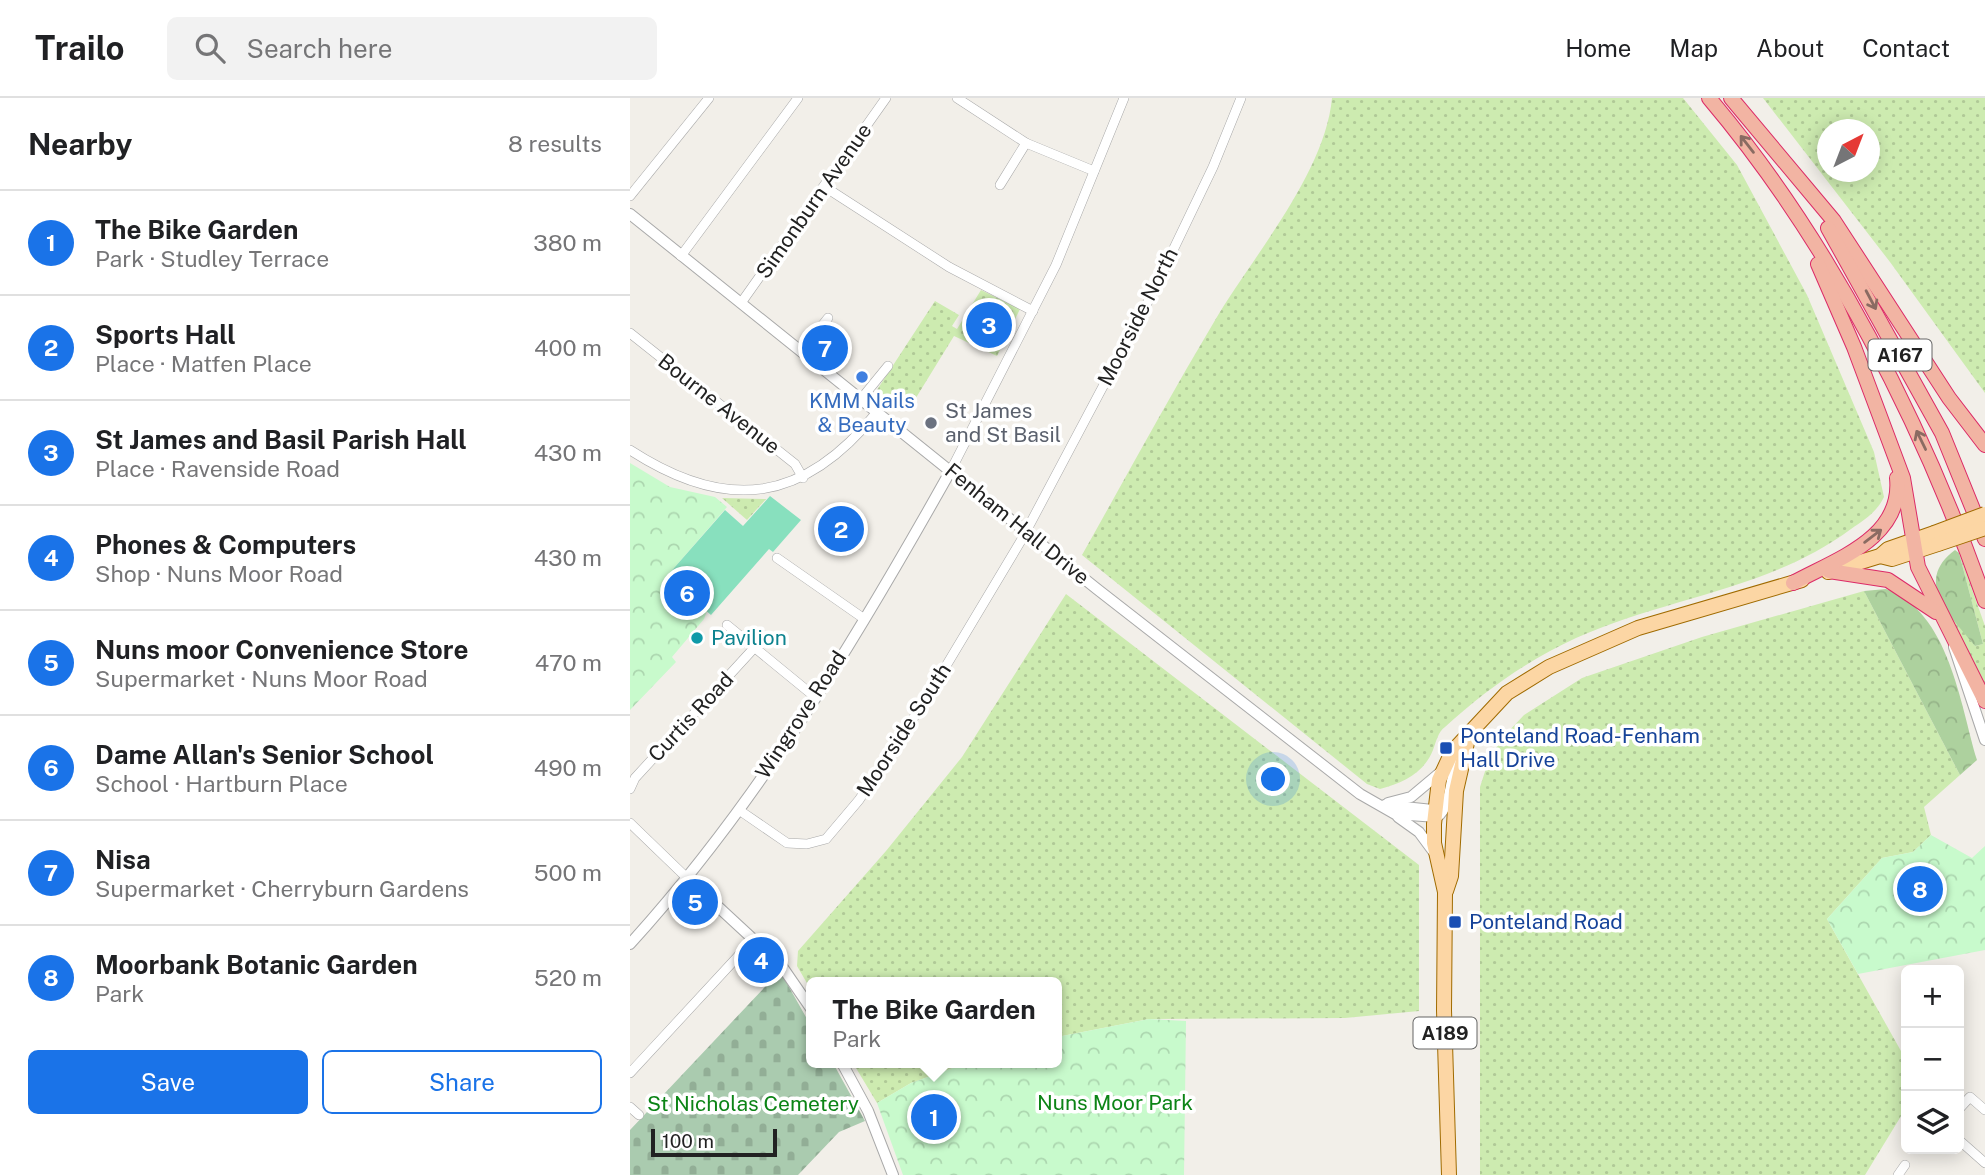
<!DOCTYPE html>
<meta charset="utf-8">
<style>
body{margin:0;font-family:"Public Sans",sans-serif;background:#f2f2f2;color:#202124}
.controls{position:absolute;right:21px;bottom:21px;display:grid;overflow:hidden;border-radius:10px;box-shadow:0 4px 18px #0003}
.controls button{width:63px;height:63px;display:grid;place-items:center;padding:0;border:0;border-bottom:2px solid #e0e0e0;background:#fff;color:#202124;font:35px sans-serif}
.compass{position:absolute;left:1187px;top:21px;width:63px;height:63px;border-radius:50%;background:#fff;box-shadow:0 4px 18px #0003;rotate:42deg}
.scale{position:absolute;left:21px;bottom:18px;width:126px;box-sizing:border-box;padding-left:7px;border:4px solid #222;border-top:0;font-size:19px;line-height:24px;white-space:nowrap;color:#222;-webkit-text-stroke:5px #fff;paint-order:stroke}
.you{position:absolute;left:644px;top:682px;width:24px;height:24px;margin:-18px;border:5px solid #fff;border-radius:50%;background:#1a73e8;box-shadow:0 0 0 10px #1a73e833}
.badge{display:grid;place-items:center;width:46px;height:46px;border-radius:50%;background:#1a73e8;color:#fff;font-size:23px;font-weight:700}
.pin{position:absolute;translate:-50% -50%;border:4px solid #fff;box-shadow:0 2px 7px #0006}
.popup{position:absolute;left:176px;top:879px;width:256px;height:91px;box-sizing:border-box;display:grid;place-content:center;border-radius:10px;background:#fff;filter:drop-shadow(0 2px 5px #0005);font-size:23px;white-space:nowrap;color:#757577}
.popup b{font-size:26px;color:#202124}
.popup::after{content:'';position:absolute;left:50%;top:100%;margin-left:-14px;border:14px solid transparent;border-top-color:#fff}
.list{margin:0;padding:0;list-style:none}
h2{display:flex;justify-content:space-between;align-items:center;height:91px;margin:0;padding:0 28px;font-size:30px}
h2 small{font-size:23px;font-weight:400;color:#757577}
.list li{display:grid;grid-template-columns:46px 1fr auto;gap:21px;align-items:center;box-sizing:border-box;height:105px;padding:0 28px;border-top:2px solid #e0e0e0}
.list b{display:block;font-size:26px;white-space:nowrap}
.list p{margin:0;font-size:23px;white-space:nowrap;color:#757577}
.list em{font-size:23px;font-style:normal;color:#757577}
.actions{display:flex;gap:14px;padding:21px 28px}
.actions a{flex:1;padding:16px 0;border:2px solid #1a73e8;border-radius:10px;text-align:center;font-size:24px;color:#1a73e8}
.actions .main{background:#1a73e8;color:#fff}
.icon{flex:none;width:38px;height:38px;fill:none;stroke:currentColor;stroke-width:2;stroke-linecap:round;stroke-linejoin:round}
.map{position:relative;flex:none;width:1355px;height:1077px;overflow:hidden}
header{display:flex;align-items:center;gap:42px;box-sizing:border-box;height:98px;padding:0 35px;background:#fff;border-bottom:2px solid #e0e0e0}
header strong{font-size:33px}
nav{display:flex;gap:38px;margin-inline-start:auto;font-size:24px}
.search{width:490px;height:63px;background:#f2f2f2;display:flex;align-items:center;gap:18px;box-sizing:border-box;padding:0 24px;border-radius:10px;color:#757577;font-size:26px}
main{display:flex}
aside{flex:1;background:#fff}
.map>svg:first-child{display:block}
.grass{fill:url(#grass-dots);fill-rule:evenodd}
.forest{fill:url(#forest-crowns)}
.cemetery{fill:url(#cemetery-stones)}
.park{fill:url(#park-crowns)}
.pitch{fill:#88e0be}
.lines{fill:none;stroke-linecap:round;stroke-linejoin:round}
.minor-casing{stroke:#a9a9a9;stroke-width:10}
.tertiary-casing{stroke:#a9a9a9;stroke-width:12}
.primary-casing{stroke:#a06b00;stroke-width:16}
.trunk-casing{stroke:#dc2a67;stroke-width:16}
.minor{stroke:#fff;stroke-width:9}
.tertiary{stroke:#fff;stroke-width:10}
.primary{stroke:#fcd6a4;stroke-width:14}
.trunk{stroke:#f2b4a3;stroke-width:14}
.primary-bridge-casing{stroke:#a06b00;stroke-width:16;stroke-linecap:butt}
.primary-bridge{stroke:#fcd6a4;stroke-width:14}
.oneway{stroke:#8a6b62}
.shop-dot{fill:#3f7fe0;stroke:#fff;stroke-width:2.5}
.worship-dot{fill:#6b7280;stroke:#fff;stroke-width:2.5}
.culture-dot{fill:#0f9aa8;stroke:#fff;stroke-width:2.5}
.transit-dot{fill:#1a4fb4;stroke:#fff;stroke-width:2.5}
.labels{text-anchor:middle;stroke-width:7;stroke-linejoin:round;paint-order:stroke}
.shield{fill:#fff;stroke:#646464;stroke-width:2}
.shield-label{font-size:19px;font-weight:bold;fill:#222}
.street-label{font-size:21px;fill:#222;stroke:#fff}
.shop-label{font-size:21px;fill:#366cbe;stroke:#fff}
.worship-label{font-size:21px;fill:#5b616d;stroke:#fff;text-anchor:start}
.culture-label{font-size:21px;fill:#0d838f;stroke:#fff;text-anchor:start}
.transit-label{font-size:21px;fill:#164399;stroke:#fff;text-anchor:start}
.park-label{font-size:21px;fill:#0c8416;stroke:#fff}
</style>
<header>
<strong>Trailo</strong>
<div class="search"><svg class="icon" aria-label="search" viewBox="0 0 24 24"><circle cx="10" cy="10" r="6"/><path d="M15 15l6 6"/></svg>Search here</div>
<nav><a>Home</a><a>Map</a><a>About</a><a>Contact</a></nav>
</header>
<main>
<aside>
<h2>Nearby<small>8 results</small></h2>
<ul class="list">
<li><span class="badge">1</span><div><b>The Bike Garden</b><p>Park · Studley Terrace</p></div><em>380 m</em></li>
<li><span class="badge">2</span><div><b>Sports Hall</b><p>Place · Matfen Place</p></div><em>400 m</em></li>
<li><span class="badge">3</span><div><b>St James and Basil Parish Hall</b><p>Place · Ravenside Road</p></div><em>430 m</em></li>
<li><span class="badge">4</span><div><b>Phones &amp; Computers</b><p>Shop · Nuns Moor Road</p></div><em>430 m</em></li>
<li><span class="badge">5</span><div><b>Nuns moor Convenience Store</b><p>Supermarket · Nuns Moor Road</p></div><em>470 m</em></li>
<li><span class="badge">6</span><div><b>Dame Allan's Senior School</b><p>School · Hartburn Place</p></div><em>490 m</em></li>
<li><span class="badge">7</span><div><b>Nisa</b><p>Supermarket · Cherryburn Gardens</p></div><em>500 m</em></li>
<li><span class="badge">8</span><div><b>Moorbank Botanic Garden</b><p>Park</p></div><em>520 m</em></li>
</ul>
<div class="actions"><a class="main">Save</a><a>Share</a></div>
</aside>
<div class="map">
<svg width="1355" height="1077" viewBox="0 0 1355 1077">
<defs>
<pattern id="grass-dots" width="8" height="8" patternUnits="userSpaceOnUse" patternTransform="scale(1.75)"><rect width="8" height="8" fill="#cdebb0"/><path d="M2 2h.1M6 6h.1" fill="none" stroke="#b0c997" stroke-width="1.8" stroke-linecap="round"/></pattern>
<pattern id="forest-crowns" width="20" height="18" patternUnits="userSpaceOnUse" patternTransform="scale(1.75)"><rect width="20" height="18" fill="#add19e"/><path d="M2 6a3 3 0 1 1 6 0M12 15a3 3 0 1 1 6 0" fill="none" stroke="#95b388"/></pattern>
<pattern id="cemetery-stones" width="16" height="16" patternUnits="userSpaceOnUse" patternTransform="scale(1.75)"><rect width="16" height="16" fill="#aacbaf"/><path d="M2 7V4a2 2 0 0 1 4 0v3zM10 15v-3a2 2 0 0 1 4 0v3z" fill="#92ae96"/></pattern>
<pattern id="park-crowns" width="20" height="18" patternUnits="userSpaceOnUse" patternTransform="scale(1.75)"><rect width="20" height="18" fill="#c8facc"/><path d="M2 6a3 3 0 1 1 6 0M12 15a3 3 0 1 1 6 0" fill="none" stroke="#acd6af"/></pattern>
</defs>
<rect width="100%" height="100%" fill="#f2efe9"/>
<!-- grass -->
<g class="grass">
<path d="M702,0h351l54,67 70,130 67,157 10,45c-7,15 -20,23 -33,32 -82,61 -184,68 -275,109 -48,22 -92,53 -131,89 -7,5 -9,15 -12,23 -9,23 -30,33 -53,39l-13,-5 -285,-229c44,-78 86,-156 132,-233 38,-65 111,-148 118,-224z"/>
<path d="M1133,0h222v295l-95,-131zM1198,32h42v42h-42z"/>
<polygon points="351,192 390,211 367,258 324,238 284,303 278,298 273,305 262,298 255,306 243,298 305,203 329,217 322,228 327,231"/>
<polygon points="92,400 136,401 117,422"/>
<polygon points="1329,455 1355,528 1355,591 1311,504 1345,548 1353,546"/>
<polygon points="1234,493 1330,677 1294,709 1301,737 1283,754 1252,760 1197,821 1276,962 1276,1010 1235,1077 850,1077 850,689 860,658 876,636 894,617 952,580 1072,539"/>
<polygon points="436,496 789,767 789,913 715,920 519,921 427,939 426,884 182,884 181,892 167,868 168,853 256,753 332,659"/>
<polygon points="223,965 337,965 281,985 247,1005"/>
</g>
<!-- forest -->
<g class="forest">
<path d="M1325,452l4,3 24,91 -8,2c-23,-29 -63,-64 -20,-96z"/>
<path d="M1256,491c63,23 74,114 91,171l-17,15 -96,-184z"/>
</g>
<!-- cemetery -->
<polygon class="cemetery" points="150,873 181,928 182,965 203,965 235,1023 209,1034 168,1077 0,1077 0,1032"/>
<!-- park -->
<g class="park">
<polygon points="0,365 40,389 85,399 97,409 37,478 77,513 74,521 42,559 46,564 0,612"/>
<polygon points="1301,737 1342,760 1355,748 1355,852 1228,876 1197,821 1252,760 1283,754"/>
<polygon points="519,921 556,923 554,1077 273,1077 247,1005 281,985 337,965 426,965 427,939"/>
</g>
<!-- pitch -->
<polygon class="pitch" points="140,398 171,422 143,454 139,451 81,517 37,478 95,412 113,428"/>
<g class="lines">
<!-- minor casing -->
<g class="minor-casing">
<g id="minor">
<polyline points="327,0 396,45 464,73"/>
<polyline points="370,87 396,45"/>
<polyline points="195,89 319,169 403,213"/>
<polyline points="0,98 79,0"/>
<polyline points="51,158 168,0"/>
<polyline points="111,205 256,0"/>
<polyline points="0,235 165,366 173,380"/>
<polyline points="171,254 198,220"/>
<polyline points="231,301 258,268"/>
<path d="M0,352c97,63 174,53 247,-38"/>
<polyline points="321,372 426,167 494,0"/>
<polyline points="147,460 233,520"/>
<polyline points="97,527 185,599"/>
<polyline points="0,691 5,680 125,549"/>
<polyline points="109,712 157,745 177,746 196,741 229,702 298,598 392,441 522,196 583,69 611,0"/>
<polyline points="0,725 57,780"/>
<polyline points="0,975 123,842"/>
<polyline points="0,1009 9,1017"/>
<polyline points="1329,1011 1340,999 1355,1012"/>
<polyline points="1329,1042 1355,1065"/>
<polyline points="1268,1077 1275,1067"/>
</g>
</g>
<!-- tertiary casing -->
<g class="tertiary-casing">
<g id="tertiary">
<path d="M0,116l467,375 263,205 35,20 42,3c16,-12 13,-46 23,-65"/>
<polyline points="1324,549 1355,642"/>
<polyline points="758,705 781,699 812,673"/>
<polyline points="755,707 812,713"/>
<polyline points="768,719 789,734 803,753"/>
<polyline points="57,780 151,867 182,912"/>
<path d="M0,846c128,-141 228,-308 321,-474"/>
<polyline points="212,965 238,1013 263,1077"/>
</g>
</g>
<!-- primary casing -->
<g class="primary-casing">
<g id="primary">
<polyline points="1250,458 1262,461 1308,446"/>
<polyline points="1198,474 1250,458 1258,451 1304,435"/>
<polyline points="816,793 821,778 826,693 839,636"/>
<polyline points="819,1077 814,912 815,794 804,745 804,726 809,682 822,654 877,595 919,569 1008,530 1172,482"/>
</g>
</g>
<!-- trunk casing -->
<g class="trunk-casing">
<g id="trunk">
<path d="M1079,0c121,143 214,326 276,503"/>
<polyline points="1101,0 1204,123 1319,300 1355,347"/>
<polyline points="1198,130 1312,335 1355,441"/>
<polyline points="1188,166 1224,249 1273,380 1288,469 1355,603"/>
<polyline points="1199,473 1258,482 1306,514"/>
<path d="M1163,485c44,-24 110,-45 104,-105"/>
</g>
</g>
<!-- minor -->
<use href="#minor" class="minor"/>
<!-- tertiary -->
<use href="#tertiary" class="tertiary"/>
<!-- primary -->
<use href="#primary" class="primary"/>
<!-- trunk -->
<use href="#trunk" class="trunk"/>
<!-- primary-bridge casing -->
<g class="primary-bridge-casing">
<g id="primary-bridge">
<polyline points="1304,435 1355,416"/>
<polyline points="1308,446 1355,430"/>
</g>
</g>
<!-- primary-bridge -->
<use href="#primary-bridge" class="primary-bridge"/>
</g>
<!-- one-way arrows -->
<defs><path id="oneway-shaft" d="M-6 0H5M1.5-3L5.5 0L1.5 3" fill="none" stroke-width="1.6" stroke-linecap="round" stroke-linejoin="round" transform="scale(1.75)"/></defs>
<g class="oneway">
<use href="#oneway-shaft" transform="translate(1117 46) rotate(-128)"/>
<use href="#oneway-shaft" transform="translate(1241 202) rotate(62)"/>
<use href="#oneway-shaft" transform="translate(1291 342) rotate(-116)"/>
<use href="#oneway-shaft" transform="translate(1243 438) rotate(-37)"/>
</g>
<!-- markers -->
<circle class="shop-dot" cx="232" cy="279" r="7"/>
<circle class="worship-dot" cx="301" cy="325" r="7"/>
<circle class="culture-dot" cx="67" cy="540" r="7"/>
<g class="transit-dot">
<rect x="809" y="643" width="14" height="14" rx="3.5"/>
<rect x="818" y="817" width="14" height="14" rx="3.5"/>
</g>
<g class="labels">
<!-- shield labels -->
<g class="shield">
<rect x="1238.5" y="241.5" width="63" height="31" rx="5"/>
<rect x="783.5" y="919.5" width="63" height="31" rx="5"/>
</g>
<g class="shield-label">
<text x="1270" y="264">A167</text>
<text x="815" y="942">A189</text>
</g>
<!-- street labels -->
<g class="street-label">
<text transform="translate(184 103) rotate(-55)" y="7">Simonburn Avenue</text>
<text transform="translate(508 219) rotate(-63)" y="7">Moorside North</text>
<text transform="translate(89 306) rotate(38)" y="7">Bourne Avenue</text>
<text transform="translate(387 426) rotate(39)" y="7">Fenham Hall Drive</text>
<text transform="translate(171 617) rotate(-57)" y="7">Wingrove Road</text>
<text transform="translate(61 619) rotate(-47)" y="7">Curtis Road</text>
<text transform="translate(274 632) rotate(-57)" y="7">Moorside South</text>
</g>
<!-- shop labels -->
<g class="shop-label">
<text x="232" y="310">KMM Nails<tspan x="232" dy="24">&amp; Beauty</tspan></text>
</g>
<!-- worship labels -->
<g class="worship-label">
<text x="315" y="320">St James<tspan x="315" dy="24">and St Basil</tspan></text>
</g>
<!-- culture labels -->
<g class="culture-label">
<text x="81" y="547">Pavilion</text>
</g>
<!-- transit labels -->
<g class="transit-label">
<text x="830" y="645">Ponteland Road-Fenham<tspan x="830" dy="24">Hall Drive</tspan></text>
<text x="839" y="831">Ponteland Road</text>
</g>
<!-- park labels -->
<g class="park-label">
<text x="485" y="1012">Nuns Moor Park</text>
<text x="123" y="1013">St Nicholas Cemetery</text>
</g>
</g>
</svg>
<div class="controls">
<button>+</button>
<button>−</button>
<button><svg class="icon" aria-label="layers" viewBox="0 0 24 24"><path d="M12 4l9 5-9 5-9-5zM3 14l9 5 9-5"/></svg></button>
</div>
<svg class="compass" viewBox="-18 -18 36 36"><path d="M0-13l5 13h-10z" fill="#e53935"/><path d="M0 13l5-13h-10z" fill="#757577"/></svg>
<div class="scale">100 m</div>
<div class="you"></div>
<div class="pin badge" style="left:304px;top:1019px">1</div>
<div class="popup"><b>The Bike Garden</b>Park</div>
<div class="pin badge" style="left:211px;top:431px">2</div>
<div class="pin badge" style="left:359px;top:227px">3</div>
<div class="pin badge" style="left:131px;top:862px">4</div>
<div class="pin badge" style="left:65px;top:804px">5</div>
<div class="pin badge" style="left:57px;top:495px">6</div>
<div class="pin badge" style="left:195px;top:250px">7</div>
<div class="pin badge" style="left:1290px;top:791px">8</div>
</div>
</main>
